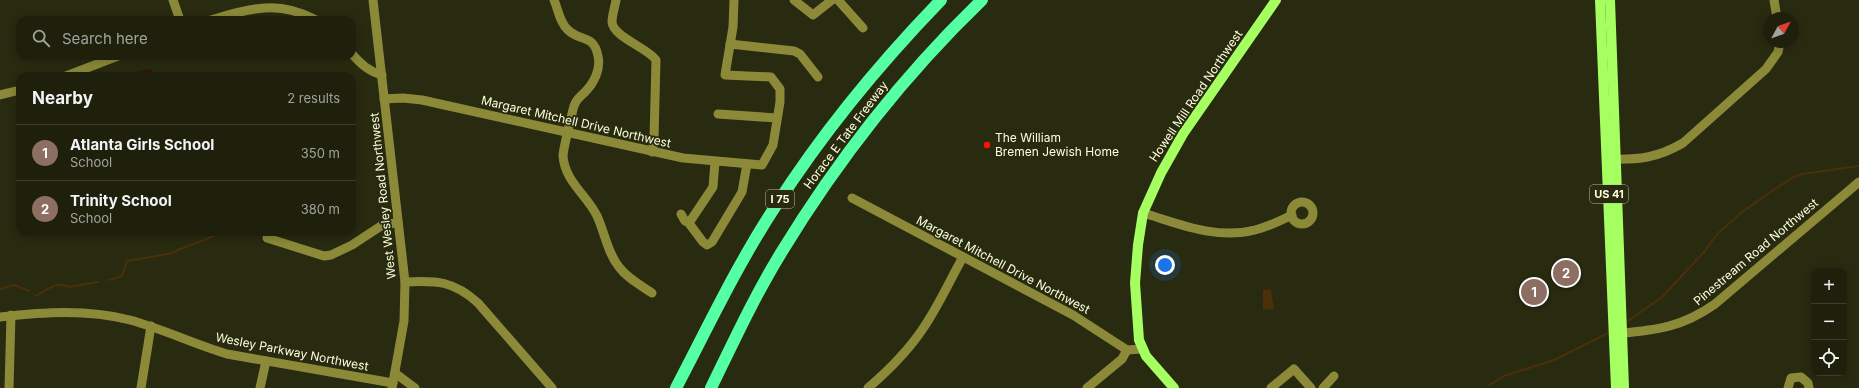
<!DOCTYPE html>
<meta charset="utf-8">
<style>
body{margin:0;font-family:Inter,sans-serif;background:#262815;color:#f1f3f6}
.controls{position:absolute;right:12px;bottom:12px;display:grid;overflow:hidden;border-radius:8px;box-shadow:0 2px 10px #0003}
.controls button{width:36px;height:36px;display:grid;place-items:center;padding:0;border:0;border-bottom:1px solid #3c3e2d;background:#1e200c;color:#f1f3f6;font:20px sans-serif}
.compass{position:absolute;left:1763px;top:12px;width:36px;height:36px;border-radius:50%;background:#1e200c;box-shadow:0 2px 10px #0003;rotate:49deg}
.you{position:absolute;left:1165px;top:265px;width:14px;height:14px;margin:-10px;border:3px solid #fff;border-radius:50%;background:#1a73e8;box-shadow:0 0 0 6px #1a73e833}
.badge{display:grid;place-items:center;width:26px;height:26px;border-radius:50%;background:#b45309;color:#fff;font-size:13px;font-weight:700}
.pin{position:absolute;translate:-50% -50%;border:2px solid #fff;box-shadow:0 1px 4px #0006}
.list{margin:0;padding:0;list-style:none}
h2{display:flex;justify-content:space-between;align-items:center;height:52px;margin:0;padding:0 16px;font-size:17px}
h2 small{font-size:13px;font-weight:400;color:#a1a39d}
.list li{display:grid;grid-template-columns:26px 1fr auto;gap:12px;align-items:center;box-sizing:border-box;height:56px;padding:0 16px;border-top:1px solid #3c3e2d}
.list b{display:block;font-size:15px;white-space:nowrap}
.list p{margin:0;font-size:13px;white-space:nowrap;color:#a1a39d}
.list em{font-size:13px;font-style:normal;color:#a1a39d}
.icon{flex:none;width:22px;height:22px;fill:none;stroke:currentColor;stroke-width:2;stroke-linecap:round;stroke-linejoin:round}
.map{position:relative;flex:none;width:1859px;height:388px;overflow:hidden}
.search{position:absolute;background:#1e200c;box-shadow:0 2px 10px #0003;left:16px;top:16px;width:340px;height:44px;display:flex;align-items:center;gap:10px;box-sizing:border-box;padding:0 14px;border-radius:12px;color:#a1a39d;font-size:15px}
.panel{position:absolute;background:#1e200c;box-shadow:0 2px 10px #0003;left:16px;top:72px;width:340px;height:164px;border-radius:12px}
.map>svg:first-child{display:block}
.green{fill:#361316}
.water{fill:#4b2f09}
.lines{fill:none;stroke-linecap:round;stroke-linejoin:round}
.stream{stroke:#4b2f09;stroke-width:2}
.minor{stroke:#8c8a39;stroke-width:9}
.major{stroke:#a6ff61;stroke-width:10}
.highway{stroke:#55ffa3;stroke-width:12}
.poi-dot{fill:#ff0f06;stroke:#282b10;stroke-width:1.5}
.labels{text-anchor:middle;stroke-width:3.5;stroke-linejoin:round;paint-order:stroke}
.shield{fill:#282b10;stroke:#bdbf9d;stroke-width:1}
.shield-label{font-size:11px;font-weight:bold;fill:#fdffda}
.street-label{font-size:12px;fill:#fdffda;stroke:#282b10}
.poi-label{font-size:12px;fill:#fdffda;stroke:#282b10;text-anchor:start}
</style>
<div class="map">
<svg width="1859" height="388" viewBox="0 0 1859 388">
<rect width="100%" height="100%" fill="#282b10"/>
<!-- green -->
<polygon class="green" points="152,69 153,76 120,76 119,75"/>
<!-- water -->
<polygon class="water" points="1271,289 1274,309 1263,310 1263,290"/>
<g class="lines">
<!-- stream -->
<g class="stream">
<polyline points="109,280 122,276 127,261 168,254 214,236"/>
<polyline points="0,289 14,285 29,291"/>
<path d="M36,296c10,-6 21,-15 33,-9l29,-5"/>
<polyline points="1624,324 1662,297 1705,251 1717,234 1741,213 1766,195 1792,178 1802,174 1859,166"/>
<polyline points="1490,385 1504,376 1554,360 1610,332"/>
</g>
<!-- minor -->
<g class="minor">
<polyline points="173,0 180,20"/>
<polyline points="373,0 405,282 404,321 392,388"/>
<path d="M554,0c4,9 6,23 14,30 12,12 26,4 30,26 3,13 -4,27 -13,36 -4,4 -9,7 -11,14 -2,7 -11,44 -11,50 2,26 24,39 34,60 8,17 10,36 22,51 8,11 21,18 33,26"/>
<path d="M616,0c-1,7 -4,15 -4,22 1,15 36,26 44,38l-2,79 -2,13"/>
<polyline points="794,0 813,15 832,0"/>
<polyline points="838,0 863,28"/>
<polyline points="1774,0 1777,18"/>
<path d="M211,20c40,-12 68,-20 105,0"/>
<polyline points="730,44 794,51 800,54 818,77"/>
<path d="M352,54c9,10 16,17 30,21"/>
<polyline points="66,76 118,56"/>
<polyline points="0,95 20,90"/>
<polyline points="384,99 403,98 422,100 683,158 762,165 773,145 780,102 780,89 771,77 725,75 733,27 734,0"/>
<polyline points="718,114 777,118"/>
<path d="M1609,159c30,1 48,-1 74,-16l83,-74 12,-17 2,-10"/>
<polyline points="852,198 1073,315 1127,350 1142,349"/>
<circle cx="1302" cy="213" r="11"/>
<path d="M1143,213c37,11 73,27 112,17 12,-3 25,-9 37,-15"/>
<polyline points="681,214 685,221 688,222 691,220 713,187 715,162"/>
<polyline points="688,222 703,242 707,245 712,242 742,192 747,164"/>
<polyline points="267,238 324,256 331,255 352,245 384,224 398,223"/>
<path d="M405,282c31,-2 49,-1 73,21l74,85"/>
<path d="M0,317c44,-5 87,-8 130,3 33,9 64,24 97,34l166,29"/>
<path d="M1616,334c40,-4 65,-6 99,-30l144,-122"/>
<polyline points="395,373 415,388"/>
<polyline points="9,388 11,315"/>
<polyline points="141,388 151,326"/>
<polyline points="260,388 266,361"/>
<path d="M868,388c21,-18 41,-38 56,-61 15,-22 26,-47 39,-70"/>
<polyline points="1087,388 1122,359 1127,350"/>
<polyline points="1271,388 1294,369 1311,388"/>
<polyline points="1323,388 1334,376"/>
<polyline points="1788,388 1791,378 1801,377 1808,383 1809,388"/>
</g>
<!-- major -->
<g class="major">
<polyline points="1600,0 1616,388"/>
<polyline points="1610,0 1624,388"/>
<polyline points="1174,388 1146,356 1139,340 1135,283 1138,245 1143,213 1161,173 1183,134 1276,0"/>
</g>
<!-- highway -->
<g class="highway">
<path d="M676,388c32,-61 61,-123 99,-181 48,-75 104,-143 166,-207"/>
<path d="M711,388c22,-45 43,-91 70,-135 56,-92 122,-177 201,-253"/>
</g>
</g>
<!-- markers -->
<circle class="poi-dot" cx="987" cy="145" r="4"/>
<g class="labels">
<!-- shield labels -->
<g class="shield">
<rect x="1590" y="185" width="38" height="18" rx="3"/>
<rect x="766" y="190" width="28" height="18" rx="3"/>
</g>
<g class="shield-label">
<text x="1609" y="198">US 41</text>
<text x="780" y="203">I 75</text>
</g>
<!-- street labels -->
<g class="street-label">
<text transform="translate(1196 96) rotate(-56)" y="4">Howell Mill Road Northwest</text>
<text transform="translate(576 122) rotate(13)" y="4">Margaret Mitchell Drive Northwest</text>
<text transform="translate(846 135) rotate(-53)" y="4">Horace E Tate Freeway</text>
<text transform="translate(383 196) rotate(-96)" y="4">West Wesley Road Northwest</text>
<text transform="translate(1756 252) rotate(-40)" y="4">Pinestream Road Northwest</text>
<text transform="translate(1003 265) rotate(28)" y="4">Margaret Mitchell Drive Northwest</text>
<text transform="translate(292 352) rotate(11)" y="4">Wesley Parkway Northwest</text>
</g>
<!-- poi labels -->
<g class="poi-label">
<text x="995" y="142">The William<tspan x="995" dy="14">Bremen Jewish Home</tspan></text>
</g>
</g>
</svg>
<div class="controls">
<button>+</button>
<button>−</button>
<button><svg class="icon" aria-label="locate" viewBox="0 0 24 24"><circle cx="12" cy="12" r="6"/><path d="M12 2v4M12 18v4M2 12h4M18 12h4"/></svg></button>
</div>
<svg class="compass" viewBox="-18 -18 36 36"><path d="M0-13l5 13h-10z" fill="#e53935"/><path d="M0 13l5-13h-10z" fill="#a1a39d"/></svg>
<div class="you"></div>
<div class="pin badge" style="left:1534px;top:292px;background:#8d6e63">1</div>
<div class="pin badge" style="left:1566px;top:273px;background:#8d6e63">2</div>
<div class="search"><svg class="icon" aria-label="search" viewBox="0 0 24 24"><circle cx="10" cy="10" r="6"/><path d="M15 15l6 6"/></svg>Search here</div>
<section class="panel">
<h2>Nearby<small>2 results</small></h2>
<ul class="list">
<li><span class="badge" style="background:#8d6e63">1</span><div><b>Atlanta Girls School</b><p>School</p></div><em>350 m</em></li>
<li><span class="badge" style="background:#8d6e63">2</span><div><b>Trinity School</b><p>School</p></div><em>380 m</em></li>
</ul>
</section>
</div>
